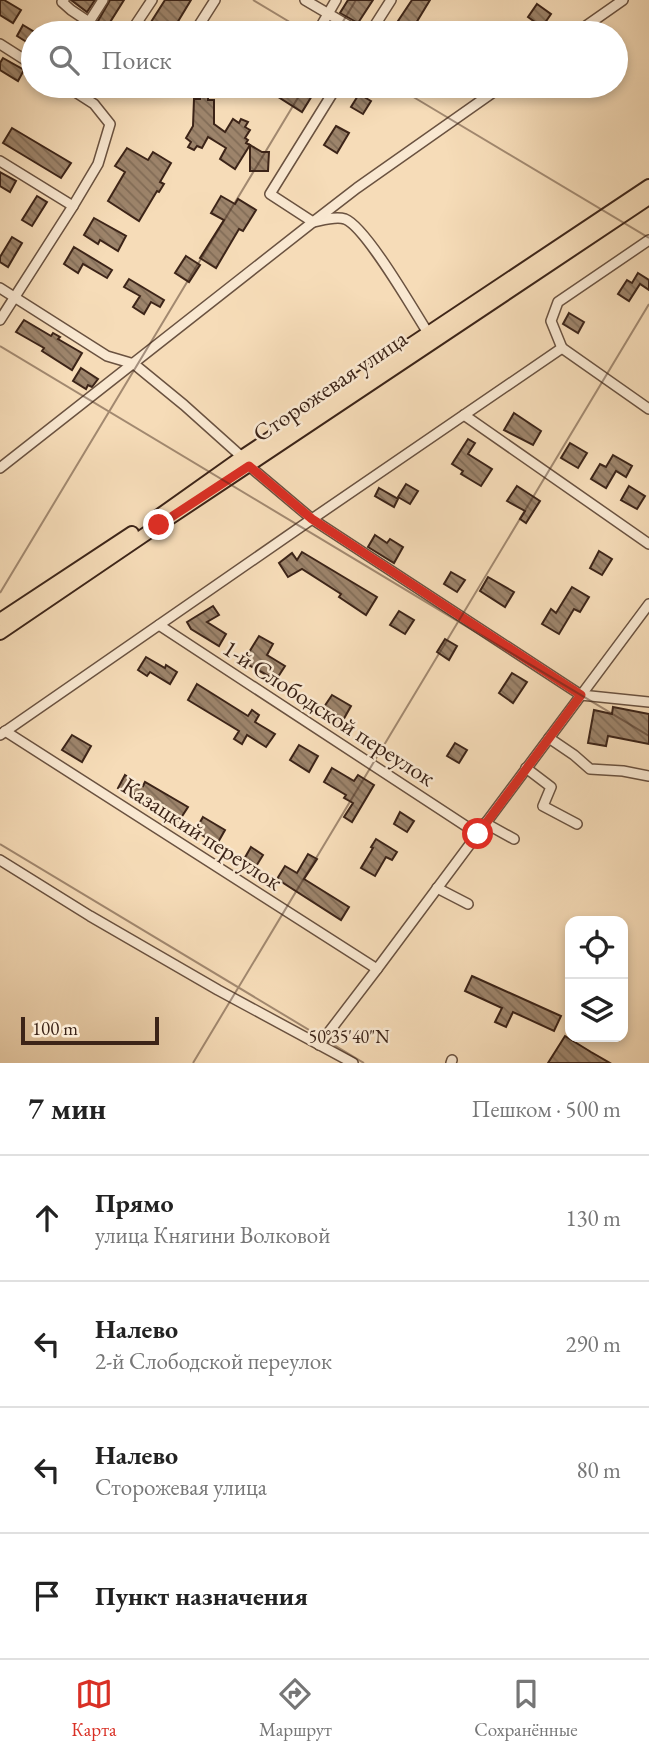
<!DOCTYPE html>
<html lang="ru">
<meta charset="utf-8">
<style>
body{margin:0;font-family:"EB Garamond",serif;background:#f6f6f6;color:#222}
.controls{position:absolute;right:21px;bottom:21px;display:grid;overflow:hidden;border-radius:14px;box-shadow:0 4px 10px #0003}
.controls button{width:63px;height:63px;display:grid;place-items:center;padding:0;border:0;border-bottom:2px solid #e0e0e0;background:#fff;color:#222;font:35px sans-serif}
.scale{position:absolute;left:21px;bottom:18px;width:138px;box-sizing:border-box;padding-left:7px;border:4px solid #3c2418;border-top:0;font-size:19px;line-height:24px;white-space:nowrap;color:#3c2418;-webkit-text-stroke:5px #f9e8d1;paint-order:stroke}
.stop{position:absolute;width:21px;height:21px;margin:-16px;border:5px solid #d93025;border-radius:50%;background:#fff}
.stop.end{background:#d93025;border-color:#fff;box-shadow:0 2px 7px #0008}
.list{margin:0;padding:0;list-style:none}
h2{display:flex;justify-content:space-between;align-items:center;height:91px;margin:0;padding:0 28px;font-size:30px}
h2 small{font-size:23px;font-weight:400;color:#767676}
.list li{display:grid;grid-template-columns:46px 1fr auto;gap:21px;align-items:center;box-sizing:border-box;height:126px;padding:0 28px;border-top:2px solid #e0e0e0}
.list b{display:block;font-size:26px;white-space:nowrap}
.list p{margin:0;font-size:23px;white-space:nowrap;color:#767676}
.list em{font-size:23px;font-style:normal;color:#767676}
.icon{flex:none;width:38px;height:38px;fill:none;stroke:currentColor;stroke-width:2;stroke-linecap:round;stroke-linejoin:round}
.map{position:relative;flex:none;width:649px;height:1063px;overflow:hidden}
.search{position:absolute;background:#fff;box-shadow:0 4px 10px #0003;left:21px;right:21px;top:21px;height:77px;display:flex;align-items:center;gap:18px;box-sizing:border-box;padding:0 24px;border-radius:38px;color:#767676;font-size:26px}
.sheet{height:595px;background:#fff}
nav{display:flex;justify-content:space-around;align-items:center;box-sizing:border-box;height:98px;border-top:2px solid #e0e0e0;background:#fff;font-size:19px;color:#767676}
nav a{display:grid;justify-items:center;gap:4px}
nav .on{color:#d93025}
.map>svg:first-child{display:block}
.building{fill:url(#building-back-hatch);stroke:#3c2418;stroke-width:2}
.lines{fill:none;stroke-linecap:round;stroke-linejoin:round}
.minor-casing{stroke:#6a5240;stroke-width:12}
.major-casing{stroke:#3c2418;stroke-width:16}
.minor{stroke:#f9e8d1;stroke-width:9}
.major{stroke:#f6dcb8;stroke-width:12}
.route{stroke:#d93025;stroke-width:9}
.ticks{fill:none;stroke:#3c2418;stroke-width:2;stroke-opacity:0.45}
.labels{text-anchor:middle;stroke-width:5;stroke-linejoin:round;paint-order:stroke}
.street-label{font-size:24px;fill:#3c2418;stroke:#f9e8d1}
.ticks-label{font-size:18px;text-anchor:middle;fill:#3c2418;stroke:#f9e8d1;stroke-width:5;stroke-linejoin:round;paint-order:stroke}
</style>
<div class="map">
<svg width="649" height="1063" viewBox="0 0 649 1063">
<defs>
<pattern id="building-back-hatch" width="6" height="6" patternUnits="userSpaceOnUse" patternTransform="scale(1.75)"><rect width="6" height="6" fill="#9d846b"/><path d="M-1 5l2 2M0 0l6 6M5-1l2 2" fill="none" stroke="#816c57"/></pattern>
</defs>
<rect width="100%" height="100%" fill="#f6dcb8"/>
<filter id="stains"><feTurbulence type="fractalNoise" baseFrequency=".00286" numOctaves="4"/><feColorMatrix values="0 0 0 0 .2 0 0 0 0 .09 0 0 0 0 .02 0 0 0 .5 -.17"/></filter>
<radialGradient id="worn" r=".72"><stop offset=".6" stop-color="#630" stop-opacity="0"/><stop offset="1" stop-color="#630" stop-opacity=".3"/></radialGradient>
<!-- building -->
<g class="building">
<polygon points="0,0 4,0 21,10 13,23 0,15"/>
<polygon points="71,0 95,0 87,12"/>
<polygon points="110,0 124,0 107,27 98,21"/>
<polygon points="165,0 191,0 171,33 144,33"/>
<polygon points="348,0 373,0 358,23 340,13"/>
<polygon points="412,0 430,0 410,33 390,33"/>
<polygon points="537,4 551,14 542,27 528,17"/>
<polygon points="23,25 33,31 33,46 17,36"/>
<polygon points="3,58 24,70 18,81 0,70 0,63"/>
<polygon points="261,86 318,86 302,112"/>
<polygon points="200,94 208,95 208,100 214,100 214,124 225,132 233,119 239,123 241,119 248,122 245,127 250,130 245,138 248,140 246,143 250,145 235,169 220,159 226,148 208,137 202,148 197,146 194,150 188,147 191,142 186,138 193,126 194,99 200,99"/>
<polygon points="359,94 371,101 363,114 351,107"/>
<polygon points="336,126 349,133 337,153 324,145"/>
<polygon points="12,128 71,163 61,178 3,143"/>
<polygon points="250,145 262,152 269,152 268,171 250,171"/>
<polygon points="127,148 148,160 153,152 171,163 160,182 164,184 159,192 157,191 139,221 108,201 125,172 115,166"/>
<polygon points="0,172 16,181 10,192 0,186"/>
<polygon points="37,196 47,202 32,226 22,220"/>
<polygon points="221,196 235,204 238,199 256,210 243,231 239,229 216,268 200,258 224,220 211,213"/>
<polygon points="94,218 126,236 118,251 100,240 98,244 84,235"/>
<polygon points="12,237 22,243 8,267 0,262 0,257"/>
<polygon points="74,247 112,270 107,278 83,264 78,273 64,264"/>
<polygon points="186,256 200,265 189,282 175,273"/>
<polygon points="638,273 649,280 649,290 640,284 629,301 618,294 627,280 632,283"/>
<polygon points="129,279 164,300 160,307 151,302 144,314 133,307 140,296 124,287"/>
<polygon points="569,313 584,322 578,333 563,324"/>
<polygon points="24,320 51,336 53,333 60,337 58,339 82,353 72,370 42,351 44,348 16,332"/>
<polygon points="81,368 98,379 92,387 88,385 86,389 73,381"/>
<polygon points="514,413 541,431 533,445 504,430"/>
<polygon points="468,439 475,443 468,454 492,469 481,486 461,474 463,471 452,464"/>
<polygon points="570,443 587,453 578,468 561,458"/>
<polygon points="613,455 632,466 626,477 616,471 606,488 591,479 600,464 606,467"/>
<polygon points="406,484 418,491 410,504 398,497"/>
<polygon points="517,486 540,501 526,523 520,519 525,511 507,501"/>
<polygon points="629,486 645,496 637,509 621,500"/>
<polygon points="379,488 398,499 394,507 375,496"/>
<polygon points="375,535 387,543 390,539 403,547 394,563 368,547"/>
<polygon points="599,551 612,559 602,575 590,568"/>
<polygon points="302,552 377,597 366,615 339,597 341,594 302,569 288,577 279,563 292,553 297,560"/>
<polygon points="451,572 465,580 457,592 444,584"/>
<polygon points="488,577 514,592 505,607 480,591"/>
<polygon points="572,587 589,597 580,612 574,609 559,634 542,624 551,609 556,613"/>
<polygon points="213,606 219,615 207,622 226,634 219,646 191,629 187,622"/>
<polygon points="399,611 414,620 405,634 390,625"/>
<polygon points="259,636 273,644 267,655 285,666 276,680 243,662"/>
<polygon points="445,639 457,646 449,660 437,652"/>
<polygon points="146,657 165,668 166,665 177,672 170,684 150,672 147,676 138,670"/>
<polygon points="512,673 527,682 513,703 499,693"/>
<polygon points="197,684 248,716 252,710 259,715 255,722 275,734 266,747 247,735 242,744 234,739 239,731 188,700"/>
<polygon points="332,695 351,706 342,722 322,710"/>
<polygon points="613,707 649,714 649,744 608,736 606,746 588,743 594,710 612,714"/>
<polygon points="72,735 91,746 82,762 62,750"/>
<polygon points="455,743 467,750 459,763 447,756"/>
<polygon points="299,745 318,756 309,772 290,760"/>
<polygon points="332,768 354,781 358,775 374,785 352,822 344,817 353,803 344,798 346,795 324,782"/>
<polygon points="125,775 143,786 145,782 188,807 179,821 128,790 127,793 118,788"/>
<polygon points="400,812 414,821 407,832 394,824"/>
<polygon points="203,817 225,830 217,844 195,831"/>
<polygon points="376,839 397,852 392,860 386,857 375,876 361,868 373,848 371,847"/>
<polygon points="251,847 263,855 255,868 243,861"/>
<polygon points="308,854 317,859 304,879 349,907 341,920 277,879 285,866 297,873"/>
<polygon points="472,976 561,1016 554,1031 513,1012 506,1027 495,1022 502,1008 465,991"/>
<polygon points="565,1036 591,1052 610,1063 548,1063"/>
</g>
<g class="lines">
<!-- minor casing -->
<g class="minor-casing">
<g id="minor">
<polyline points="64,0 62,2 71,10 89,22 103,0"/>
<polyline points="305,0 361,33"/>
<polyline points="235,30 240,33"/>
<polyline points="130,33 152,0"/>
<polyline points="194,33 215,0"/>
<polyline points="317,33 336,0"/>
<polyline points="370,33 391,0"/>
<polyline points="576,33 623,0"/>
<polyline points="0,44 33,65"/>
<path d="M337,86l-67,108 43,28c10,-2 23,-6 32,-3 21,8 69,92 83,114"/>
<polyline points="0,161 73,206"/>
<polyline points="0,288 107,356 134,364 184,405 242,457"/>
<polyline points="0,320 73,206 98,164 110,124 94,104 66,86"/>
<polyline points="562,348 551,321 558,302 649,240"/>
<polyline points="562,348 649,409"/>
<polyline points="464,415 649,544"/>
<polyline points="249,466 312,519 581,695 649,702"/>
<polyline points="0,468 313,222 357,188 502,86"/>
<polyline points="159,625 478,834"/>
<polyline points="5,731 377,969"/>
<polyline points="0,735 312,519 562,348"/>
<polyline points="549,738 574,755 590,769 623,771 649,776"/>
<polyline points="526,768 551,787 543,806 577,824"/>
<polyline points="485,823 514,839"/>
<polyline points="0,860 90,916 218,990 353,1063"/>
<polyline points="437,888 468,904"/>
<polyline points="319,1045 377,969 649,604"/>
<polyline points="451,1063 452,1060"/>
</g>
</g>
<!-- major casing -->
<g class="major-casing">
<g id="major">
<polyline points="156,518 242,457 649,186"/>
<polyline points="0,620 132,533"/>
<polyline points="0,633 159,525 649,198"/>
</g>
</g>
<!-- minor -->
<use href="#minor" class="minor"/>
<!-- major -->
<use href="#major" class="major"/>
</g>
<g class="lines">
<!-- route -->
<polyline class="route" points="159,525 249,466 312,519 581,695 478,834"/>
</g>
<!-- ticks -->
<path class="ticks" d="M253,0l55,33M336,33l20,-33M395,86l254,152M0,346l649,390M0,593l305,-507M0,844l364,219M193,1063l456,-759"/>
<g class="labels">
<!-- street labels -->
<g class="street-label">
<text transform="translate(330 386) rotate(-34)" y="8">Сторожевая улица</text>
<text transform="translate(329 713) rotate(33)" y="8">1-й Слободской переулок</text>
<text transform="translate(202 834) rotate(33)" y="8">Казацкий переулок</text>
</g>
</g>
<g class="ticks-label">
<text x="349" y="1043">50°35'40"N</text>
</g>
<rect width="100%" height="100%" filter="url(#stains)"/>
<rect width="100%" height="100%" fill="url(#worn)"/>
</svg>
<div class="controls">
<button><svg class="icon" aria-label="locate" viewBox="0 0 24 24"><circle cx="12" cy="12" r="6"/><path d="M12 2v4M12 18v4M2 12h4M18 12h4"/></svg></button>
<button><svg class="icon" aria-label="layers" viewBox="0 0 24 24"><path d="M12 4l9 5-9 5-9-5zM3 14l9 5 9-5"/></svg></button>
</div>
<div class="scale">100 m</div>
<div class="stop" style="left:478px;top:834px"></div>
<div class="stop end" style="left:159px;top:525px"></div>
<div class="search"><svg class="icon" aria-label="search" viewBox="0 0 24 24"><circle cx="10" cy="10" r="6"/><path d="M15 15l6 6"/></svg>Поиск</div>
</div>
<section class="sheet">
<h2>7 мин<small>Пешком · 500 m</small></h2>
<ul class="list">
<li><svg class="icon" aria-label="ahead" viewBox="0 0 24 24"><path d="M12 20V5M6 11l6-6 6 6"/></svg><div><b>Прямо</b><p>улица Княгини Волковой</p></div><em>130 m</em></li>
<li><svg class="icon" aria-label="left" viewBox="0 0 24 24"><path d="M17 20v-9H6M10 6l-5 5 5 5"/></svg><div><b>Налево</b><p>2-й Слободской переулок</p></div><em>290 m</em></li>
<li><svg class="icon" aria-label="left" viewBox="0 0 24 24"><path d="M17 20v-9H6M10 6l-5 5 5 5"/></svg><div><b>Налево</b><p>Сторожевая улица</p></div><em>80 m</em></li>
<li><svg class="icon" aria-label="arrive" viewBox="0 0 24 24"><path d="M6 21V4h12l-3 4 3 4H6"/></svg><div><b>Пункт назначения</b></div></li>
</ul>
</section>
<nav>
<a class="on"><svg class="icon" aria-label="map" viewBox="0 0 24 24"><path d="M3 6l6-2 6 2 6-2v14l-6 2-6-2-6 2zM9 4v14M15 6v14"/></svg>Карта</a>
<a><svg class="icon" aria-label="directions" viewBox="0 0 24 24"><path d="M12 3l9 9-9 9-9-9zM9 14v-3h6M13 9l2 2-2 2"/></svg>Маршрут</a>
<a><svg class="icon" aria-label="saved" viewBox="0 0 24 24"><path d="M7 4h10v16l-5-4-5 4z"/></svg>Сохранённые</a>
</nav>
